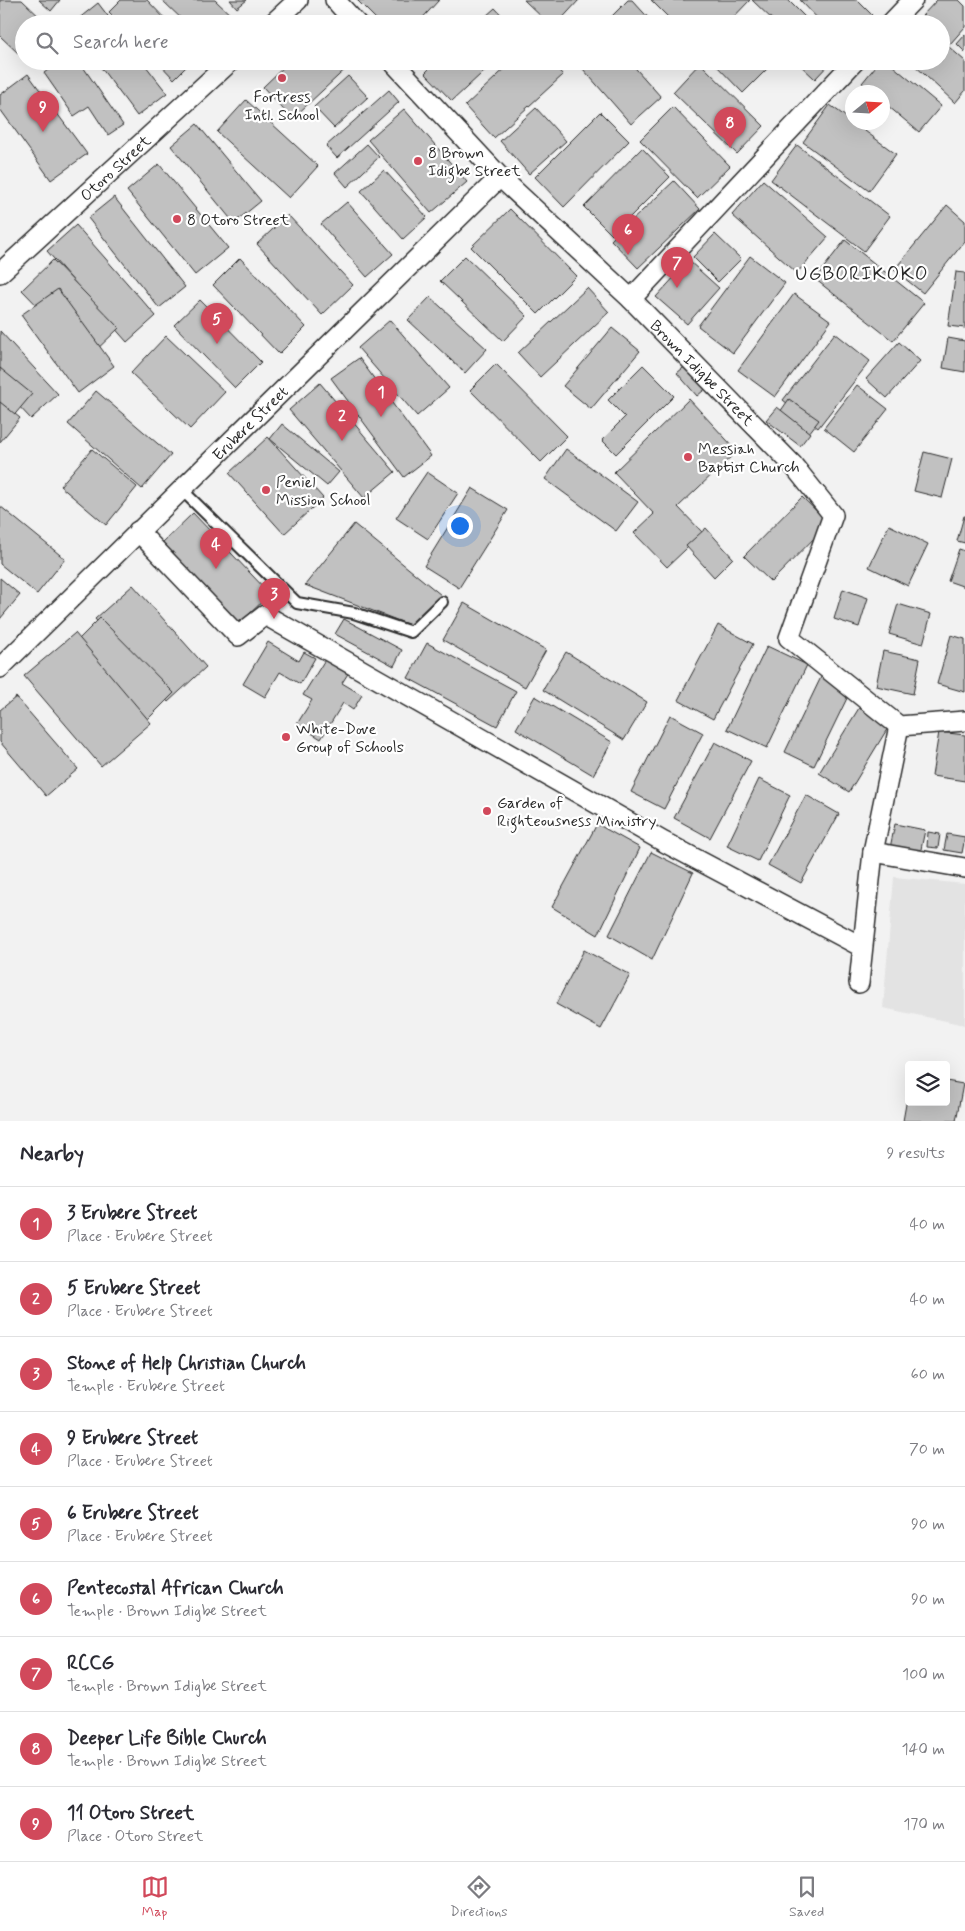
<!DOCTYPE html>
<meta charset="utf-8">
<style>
body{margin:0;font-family:Mynerve,sans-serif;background:#f7f7f7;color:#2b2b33}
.controls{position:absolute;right:15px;bottom:15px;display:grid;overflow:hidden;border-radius:5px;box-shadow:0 5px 20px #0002}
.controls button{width:45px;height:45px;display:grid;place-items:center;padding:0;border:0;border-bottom:1px solid #e1e1e2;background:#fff;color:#2b2b33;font:25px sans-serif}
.compass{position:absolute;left:845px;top:85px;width:45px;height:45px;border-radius:50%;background:#fff;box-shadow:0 5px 20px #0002;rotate:72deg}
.you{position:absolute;left:459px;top:525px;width:18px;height:18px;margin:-12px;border:4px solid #fff;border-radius:50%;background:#1a73e8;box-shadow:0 0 0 8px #1a73e833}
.badge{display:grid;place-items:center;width:32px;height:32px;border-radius:50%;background:#d1495b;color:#fff;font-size:16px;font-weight:700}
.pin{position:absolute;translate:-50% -41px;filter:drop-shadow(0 1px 2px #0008)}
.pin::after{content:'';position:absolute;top:26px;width:18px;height:15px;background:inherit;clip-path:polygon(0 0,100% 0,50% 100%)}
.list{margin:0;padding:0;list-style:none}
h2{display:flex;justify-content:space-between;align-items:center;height:65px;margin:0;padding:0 20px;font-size:21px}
h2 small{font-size:16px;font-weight:400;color:#7c7c81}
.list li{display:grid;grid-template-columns:32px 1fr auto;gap:15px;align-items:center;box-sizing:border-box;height:75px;padding:0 20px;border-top:1px solid #e1e1e2}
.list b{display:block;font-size:19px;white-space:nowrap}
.list p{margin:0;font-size:16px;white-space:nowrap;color:#7c7c81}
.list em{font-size:16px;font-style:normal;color:#7c7c81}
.icon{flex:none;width:28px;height:28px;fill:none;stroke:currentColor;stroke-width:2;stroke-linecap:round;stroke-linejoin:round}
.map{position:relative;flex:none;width:965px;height:1121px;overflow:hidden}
.search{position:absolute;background:#fff;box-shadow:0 5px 20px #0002;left:15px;right:15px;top:15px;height:55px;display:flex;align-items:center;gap:12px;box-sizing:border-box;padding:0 18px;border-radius:28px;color:#7c7c81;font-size:19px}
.sheet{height:740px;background:#fff}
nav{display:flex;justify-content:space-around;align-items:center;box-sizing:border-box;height:70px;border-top:1px solid #e1e1e2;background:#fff;font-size:14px;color:#7c7c81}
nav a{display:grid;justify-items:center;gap:2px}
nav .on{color:#d1495b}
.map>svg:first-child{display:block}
.built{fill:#e3e3e3}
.building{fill:#c1c1c1;stroke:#2b2b2b}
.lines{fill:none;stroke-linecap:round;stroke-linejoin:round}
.service-casing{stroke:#2b2b2b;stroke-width:14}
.minor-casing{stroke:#2b2b2b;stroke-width:22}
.service{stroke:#fff;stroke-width:10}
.minor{stroke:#fff;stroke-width:19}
.poi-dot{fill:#d1495b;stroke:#fff;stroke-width:2}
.labels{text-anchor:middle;stroke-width:4.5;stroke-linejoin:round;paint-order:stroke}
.poi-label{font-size:16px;fill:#2b2b2b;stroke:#fff;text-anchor:start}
.street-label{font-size:16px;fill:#2b2b2b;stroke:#fff}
.quarter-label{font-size:19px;letter-spacing:1px;fill:#2b2b2b;stroke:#fff}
</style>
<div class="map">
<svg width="965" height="1121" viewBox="0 0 965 1121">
<rect width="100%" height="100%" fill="#f2f2f2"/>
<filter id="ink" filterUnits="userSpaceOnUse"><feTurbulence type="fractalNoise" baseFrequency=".02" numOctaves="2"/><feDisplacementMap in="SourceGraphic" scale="10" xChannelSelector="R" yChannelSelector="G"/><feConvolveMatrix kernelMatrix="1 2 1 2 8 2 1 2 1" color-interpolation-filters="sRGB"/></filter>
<g filter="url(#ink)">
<!-- built -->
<polygon class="built" points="894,877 965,884 965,1025 883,1008"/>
<!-- building -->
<g class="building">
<polygon points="0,0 22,0 47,24 24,24 24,51 20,55 0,36"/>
<polygon points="39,0 60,0 51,11"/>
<polygon points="121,0 147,0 170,24 121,24 109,12"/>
<polygon points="162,0 215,0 235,19 231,24 187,24"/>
<polygon points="230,0 247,0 237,8"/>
<polygon points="357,0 439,0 417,24 381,24"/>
<polygon points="524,0 579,0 557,24 549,24"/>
<polygon points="628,0 632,0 654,24 604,24"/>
<polygon points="651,0 750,0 727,24 675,24"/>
<polygon points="752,0 788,0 812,24 777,24"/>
<polygon points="800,0 857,0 872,15 862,24 823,24"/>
<polygon points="937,0 959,0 965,6 965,27 950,44 941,35 941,24 929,24 921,17"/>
<polygon points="98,3 114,24 72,24"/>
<polygon points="495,8 510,24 477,24"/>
<polygon points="965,35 965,52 957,44"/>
<polygon points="941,40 965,61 965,91 955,103 910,61 941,61"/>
<polygon points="60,61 79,61 123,125 108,135 89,106 74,116 44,73"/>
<polygon points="96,61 142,61 167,93 137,116"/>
<polygon points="157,61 192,61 174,79"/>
<polygon points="290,61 353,61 353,62 292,119 263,87"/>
<polygon points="437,61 495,61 452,101 425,73"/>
<polygon points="513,61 550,61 563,75 494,138 465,106"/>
<polygon points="576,61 629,61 661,97 631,124"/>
<polygon points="712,61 775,61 743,93"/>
<polygon points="796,61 832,61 815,79"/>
<polygon points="880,61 887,61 941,106 919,132 882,101 882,92 873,92 862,83"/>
<polygon points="700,63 764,126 737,154 673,92"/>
<polygon points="28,74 87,154 51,180 0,109 0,95"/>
<polygon points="348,76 368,97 334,128 314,107"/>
<polygon points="389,90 399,102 337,158 326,146"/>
<polygon points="246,100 318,166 289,198 217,132"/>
<polygon points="830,105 896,154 869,191 803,142"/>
<polygon points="673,107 730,166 697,198 640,140"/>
<polygon points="536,108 566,141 529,174 500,141"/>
<polygon points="404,109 467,182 431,213 368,140"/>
<polygon points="600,112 629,141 564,207 535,177"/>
<polygon points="197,124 261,201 234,223 171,146"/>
<polygon points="367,144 379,157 347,187 335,173"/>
<polygon points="797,145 890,216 864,251 771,180"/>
<polygon points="642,148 670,177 612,235 584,207"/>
<polygon points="159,164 228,248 195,275 127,191"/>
<polygon points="384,170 427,217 403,239 361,191"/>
<polygon points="763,180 828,237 797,273 732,215"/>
<polygon points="674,181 700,209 638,268 611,240"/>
<polygon points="114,197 185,287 159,308 88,218"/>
<polygon points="347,202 393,254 367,277 321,224"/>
<polygon points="947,205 965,221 965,241 923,293 894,270"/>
<polygon points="510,209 576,276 538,314 471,247"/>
<polygon points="288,215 353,285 322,315 257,244"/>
<polygon points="76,225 156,316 127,342 47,251"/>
<polygon points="715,234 741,259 718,282 693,257"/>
<polygon points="845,240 924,303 893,341 815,279"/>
<polygon points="465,256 527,316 503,341 440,281"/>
<polygon points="750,256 785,283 733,353 698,326"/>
<polygon points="240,258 306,327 279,354 213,285"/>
<polygon points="53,260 119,328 88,358 22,290"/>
<polygon points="689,261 719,288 687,324 656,297"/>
<polygon points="956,272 965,273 965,328 948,326"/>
<polygon points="587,288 609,312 540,377 518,353"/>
<polygon points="58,289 114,366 78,393 21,315"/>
<polygon points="794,294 831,321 775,397 738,370"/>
<polygon points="430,297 487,349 465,373 408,320"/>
<polygon points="200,300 261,362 235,388 174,325"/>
<polygon points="390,320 449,388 417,416 358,348"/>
<polygon points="612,328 640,351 591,409 563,386"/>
<polygon points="0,331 58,394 31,419 0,386"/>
<polygon points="835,333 870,361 818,428 783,400"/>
<polygon points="166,336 225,392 190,429 131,373"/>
<polygon points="948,338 965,341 965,372 943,368"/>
<polygon points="899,342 920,361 887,398 866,379"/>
<polygon points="359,358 431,456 404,477 331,378"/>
<polygon points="689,363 709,386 697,396 677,373"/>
<polygon points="496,364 567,436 541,462 470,390"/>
<polygon points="643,365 674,396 616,454 602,440 625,417 608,400"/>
<polygon points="0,368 32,394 6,425 0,421"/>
<polygon points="320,383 395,472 364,498 289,410"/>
<polygon points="857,385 888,409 854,452 824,428"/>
<polygon points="96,391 171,455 142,489 68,424"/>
<polygon points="689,399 737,451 678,507 703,533 667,567 634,533 654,514 614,472"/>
<polygon points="789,399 819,420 809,433 780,412"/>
<polygon points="0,402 20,418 0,442"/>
<polygon points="777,407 810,433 800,446 766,420"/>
<polygon points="282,424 339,472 327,486 270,439"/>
<polygon points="268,437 323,498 284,534 229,473"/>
<polygon points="92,449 137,487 106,525 60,486"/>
<polygon points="566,449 638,502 616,531 545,479"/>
<polygon points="924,452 952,459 942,498 914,491"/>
<polygon points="427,472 458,493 428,539 396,518"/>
<polygon points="472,488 508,510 459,588 424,566"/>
<polygon points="802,497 829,523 771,582 744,556"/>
<polygon points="0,506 65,559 37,594 0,564"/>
<polygon points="193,513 270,594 238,625 161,544"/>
<polygon points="964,516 965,516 965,543 957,541"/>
<polygon points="354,524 441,595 415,627 305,585"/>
<polygon points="889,525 928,544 908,586 869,567"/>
<polygon points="706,528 733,558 714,577 686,546"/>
<polygon points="959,549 965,551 965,587 948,581"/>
<polygon points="0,578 20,595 0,619"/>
<polygon points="133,585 206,667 168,702 95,619"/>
<polygon points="843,589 868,598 859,627 834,619"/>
<polygon points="464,603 546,650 525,687 443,640"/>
<polygon points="898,604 931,614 923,644 889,634"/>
<polygon points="100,618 174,693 144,723 70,648"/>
<polygon points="344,619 402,650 394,666 335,634"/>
<polygon points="718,625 753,644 713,719 678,700"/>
<polygon points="75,633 151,723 101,766 24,676"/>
<polygon points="951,635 965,639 965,692 937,684"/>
<polygon points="268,642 299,661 304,652 315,658 300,684 280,672 265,697 243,684"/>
<polygon points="427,643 516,691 497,726 408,678"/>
<polygon points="767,646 807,665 767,748 727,729"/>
<polygon points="883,651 920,659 913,694 876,686"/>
<polygon points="566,652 647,702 624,740 543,690"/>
<polygon points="326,658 349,672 342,683 362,695 353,710 343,703 321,739 297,724 312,700 303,695"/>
<polygon points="822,675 851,690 814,766 785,752"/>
<polygon points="535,696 612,742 593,775 516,729"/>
<polygon points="16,697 78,769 46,796 0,742 0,710"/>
<polygon points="859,708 889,726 849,792 819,773"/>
<polygon points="670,715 703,733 664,809 631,792"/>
<polygon points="939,732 965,735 965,781 932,776"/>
<polygon points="715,742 751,761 710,838 674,818"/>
<polygon points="759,779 790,795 758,861 727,846"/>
<polygon points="806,795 839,814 801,883 768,865"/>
<polygon points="597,824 640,848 598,935 552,907"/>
<polygon points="895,824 925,830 920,854 890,848"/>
<polygon points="928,832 940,834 938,848 927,847"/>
<polygon points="947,834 965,837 962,853 944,850"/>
<polygon points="651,852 693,873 652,960 609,935"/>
<polygon points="584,950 630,975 601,1029 556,1004"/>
<polygon points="946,1081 963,1084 956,1121 903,1121 909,1087 909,1102 946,1102"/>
</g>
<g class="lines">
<!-- service casing -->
<g class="service-casing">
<polyline id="service" points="181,489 297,603 354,613 411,632 442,602"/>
</g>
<!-- minor casing -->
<g class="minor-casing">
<g id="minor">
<polyline points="335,0 357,24"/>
<polyline points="272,24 298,0"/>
<polyline points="890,24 913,0"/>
<path id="s1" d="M392,61l108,116 131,122 162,166 40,50 -44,123 110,88 66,-5"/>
<path id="s2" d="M0,273l231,-212"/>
<polyline points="631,299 855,61"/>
<polyline points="138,531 238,636 265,615 664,842 862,947"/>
<path id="s3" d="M0,668l500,-491"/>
<polyline points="873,852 965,868"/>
<polyline points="859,983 873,852 899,726"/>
</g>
</g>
<!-- service -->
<use href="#service" class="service"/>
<!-- minor -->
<use href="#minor" class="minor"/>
</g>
</g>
<!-- markers -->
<g class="poi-dot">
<circle cx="282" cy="78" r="5"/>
<circle cx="418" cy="161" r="5"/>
<circle cx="177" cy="219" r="5"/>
<circle cx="688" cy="457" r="5"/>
<circle cx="266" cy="490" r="5"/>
<circle cx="286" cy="737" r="5"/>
<circle cx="487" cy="811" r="5"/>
</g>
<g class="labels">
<!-- poi labels -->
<g class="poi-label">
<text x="282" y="102" text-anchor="middle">Fortress<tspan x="282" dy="18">Intl. School</tspan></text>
<text x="428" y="158">8 Brown<tspan x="428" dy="18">Idigbe Street</tspan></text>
<text x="187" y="225">8 Otoro Street</text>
<text x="698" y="454">Messiah<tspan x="698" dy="18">Baptist Church</tspan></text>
<text x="276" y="487">Peniel<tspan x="276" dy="18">Mission School</tspan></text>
<text x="296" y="734">White-Dove<tspan x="296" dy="18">Group of Schools</tspan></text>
<text x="497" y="808">Garden of<tspan x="497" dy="18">Righteousness Ministry</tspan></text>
</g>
<!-- street labels -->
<g class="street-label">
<text dy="6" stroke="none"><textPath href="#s2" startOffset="156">Otoro Street</textPath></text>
<text dy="6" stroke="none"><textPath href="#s1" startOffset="440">Brown Idigbe Street</textPath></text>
<text dy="6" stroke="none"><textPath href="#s3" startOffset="350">Erubere Street</textPath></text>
</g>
<!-- quarter labels -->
<g class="quarter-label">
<text x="862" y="280">UGBORIKOKO</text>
</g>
</g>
</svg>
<div class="controls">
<button><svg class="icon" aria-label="layers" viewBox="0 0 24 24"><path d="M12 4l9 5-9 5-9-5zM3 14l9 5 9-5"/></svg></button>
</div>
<svg class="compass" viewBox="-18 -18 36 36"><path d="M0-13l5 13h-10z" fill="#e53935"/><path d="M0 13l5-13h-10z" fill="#7c7c81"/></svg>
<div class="you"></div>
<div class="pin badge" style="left:381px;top:417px">1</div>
<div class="pin badge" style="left:342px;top:441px">2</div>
<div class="pin badge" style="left:274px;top:619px">3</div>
<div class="pin badge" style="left:216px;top:569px">4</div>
<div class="pin badge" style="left:217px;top:344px">5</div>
<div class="pin badge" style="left:628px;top:255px">6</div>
<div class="pin badge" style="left:677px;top:288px">7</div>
<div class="pin badge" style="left:730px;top:148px">8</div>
<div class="pin badge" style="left:43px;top:132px">9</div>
<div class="search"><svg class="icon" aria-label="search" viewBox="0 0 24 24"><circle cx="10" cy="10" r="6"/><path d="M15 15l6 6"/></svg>Search here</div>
</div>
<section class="sheet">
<h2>Nearby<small>9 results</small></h2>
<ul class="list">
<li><span class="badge">1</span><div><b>3 Erubere Street</b><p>Place · Erubere Street</p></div><em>40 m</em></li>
<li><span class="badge">2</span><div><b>5 Erubere Street</b><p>Place · Erubere Street</p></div><em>40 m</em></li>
<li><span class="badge">3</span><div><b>Stone of Help Christian Church</b><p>Temple · Erubere Street</p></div><em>60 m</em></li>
<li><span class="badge">4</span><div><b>9 Erubere Street</b><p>Place · Erubere Street</p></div><em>70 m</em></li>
<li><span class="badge">5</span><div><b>6 Erubere Street</b><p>Place · Erubere Street</p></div><em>90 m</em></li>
<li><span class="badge">6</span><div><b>Pentecostal African Church</b><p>Temple · Brown Idigbe Street</p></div><em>90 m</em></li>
<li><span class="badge">7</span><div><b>RCCG</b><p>Temple · Brown Idigbe Street</p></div><em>100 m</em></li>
<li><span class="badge">8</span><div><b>Deeper Life Bible Church</b><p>Temple · Brown Idigbe Street</p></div><em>140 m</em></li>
<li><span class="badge">9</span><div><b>11 Otoro Street</b><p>Place · Otoro Street</p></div><em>170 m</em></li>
</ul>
</section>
<nav>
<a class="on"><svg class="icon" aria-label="map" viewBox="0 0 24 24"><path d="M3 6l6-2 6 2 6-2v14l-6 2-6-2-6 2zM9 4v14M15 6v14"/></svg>Map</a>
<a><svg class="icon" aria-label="directions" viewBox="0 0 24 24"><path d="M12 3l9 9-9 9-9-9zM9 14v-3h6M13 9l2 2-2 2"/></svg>Directions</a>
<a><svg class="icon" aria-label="saved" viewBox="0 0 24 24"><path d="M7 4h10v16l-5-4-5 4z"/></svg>Saved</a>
</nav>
